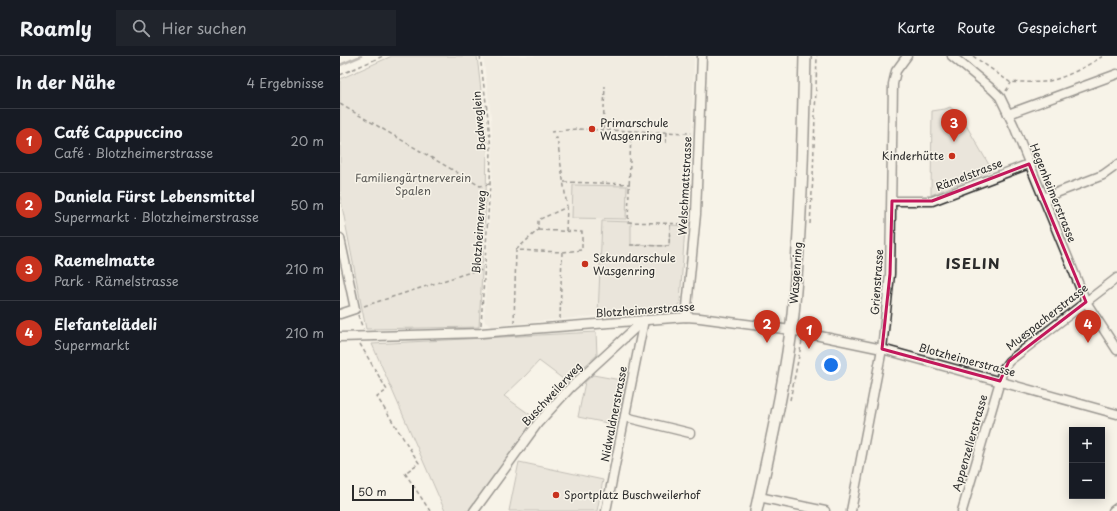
<!DOCTYPE html>
<html lang="de">
<meta charset="utf-8">
<style>
body{margin:0;font-family:"Playpen Sans",sans-serif;background:#20242c;color:#f1f3f6}
.controls{position:absolute;right:12px;bottom:12px;display:grid;overflow:hidden;border-radius:0px;box-shadow:0 2px 10px #0003}
.controls button{width:36px;height:36px;display:grid;place-items:center;padding:0;border:0;border-bottom:1px solid #363941;background:#171b24;color:#f1f3f6;font:20px sans-serif}
.scale{position:absolute;left:12px;bottom:10px;width:62px;box-sizing:border-box;padding-left:4px;border:2px solid #2b2b2b;border-top:0;font-size:11px;line-height:14px;white-space:nowrap;color:#2b2b2b;-webkit-text-stroke:3px #f7f3e8;paint-order:stroke}
.you{position:absolute;left:491px;top:309px;width:14px;height:14px;margin:-10px;border:3px solid #fff;border-radius:50%;background:#1a73e8;box-shadow:0 0 0 6px #1a73e833}
.badge{display:grid;place-items:center;width:26px;height:26px;border-radius:50%;background:#c8321e;color:#fff;font-size:13px;font-weight:700}
.pin{position:absolute;translate:-50% -33px;filter:drop-shadow(0 1px 2px #0008)}
.pin::after{content:'';position:absolute;top:21px;width:14px;height:12px;background:inherit;clip-path:polygon(0 0,100% 0,50% 100%)}
.list{margin:0;padding:0;list-style:none}
h2{display:flex;justify-content:space-between;align-items:center;height:52px;margin:0;padding:0 16px;font-size:17px}
h2 small{font-size:13px;font-weight:400;color:#9ea1a6}
.list li{display:grid;grid-template-columns:26px 1fr auto;gap:12px;align-items:center;box-sizing:border-box;height:64px;padding:0 16px;border-top:1px solid #363941}
.list b{display:block;font-size:15px;white-space:nowrap}
.list p{margin:0;font-size:13px;white-space:nowrap;color:#9ea1a6}
.list em{font-size:13px;font-style:normal;color:#9ea1a6}
.icon{flex:none;width:22px;height:22px;fill:none;stroke:currentColor;stroke-width:2;stroke-linecap:round;stroke-linejoin:round}
.map{position:relative;flex:none;width:777px;height:455px;overflow:hidden}
header{display:flex;align-items:center;gap:24px;box-sizing:border-box;height:56px;padding:0 20px;background:#171b24;border-bottom:1px solid #363941}
header strong{font-size:19px}
nav{display:flex;gap:22px;margin-inline-start:auto;font-size:14px}
.search{width:280px;height:36px;background:#20242c;display:flex;align-items:center;gap:10px;box-sizing:border-box;padding:0 14px;border-radius:0px;color:#9ea1a6;font-size:15px}
main{display:flex}
aside{flex:1;background:#171b24}
.map>svg:first-child{display:block}
.built{fill:#e8e4da}
.green{fill:#dad6cc;stroke:#82807c}
.lines{fill:none;stroke-linecap:round;stroke-linejoin:round}
.stream{stroke:#7a7874;stroke-width:2.5}
.minor-casing{stroke:#2b2b2b;stroke-width:11}
.major-casing{stroke:#2b2b2b;stroke-width:14}
.path{stroke:#2b2b2b;stroke-width:1.5;stroke-dasharray:4 3;stroke-linecap:butt}
.minor{stroke:#f7f3e8;stroke-width:8}
.major{stroke:#f7f3e8;stroke-width:11}
.marked{fill:none;stroke:#c2185b;stroke-width:3;stroke-linejoin:round}
.poi-dot{fill:#c8321e;stroke:#f7f3e8;stroke-width:1.5}
.labels{text-anchor:middle;stroke-width:3;stroke-linejoin:round;paint-order:stroke}
.street-label{font-size:11px;fill:#2b2b2b;stroke:#f7f3e8}
.poi-label{font-size:11px;fill:#2b2b2b;stroke:#f7f3e8;text-anchor:start}
.park-label{font-size:11px;fill:#575653;stroke:#f7f3e8}
.district-label{font-size:15px;font-weight:bold;letter-spacing:1px;fill:#2b2b2b;stroke:#f7f3e8}
</style>
<header>
<strong>Roamly</strong>
<div class="search"><svg class="icon" aria-label="search" viewBox="0 0 24 24"><circle cx="10" cy="10" r="6"/><path d="M15 15l6 6"/></svg>Hier suchen</div>
<nav><a>Karte</a><a>Route</a><a>Gespeichert</a></nav>
</header>
<main>
<aside>
<h2>In der Nähe<small>4 Ergebnisse</small></h2>
<ul class="list">
<li><span class="badge">1</span><div><b>Café Cappuccino</b><p>Café · Blotzheimerstrasse</p></div><em>20 m</em></li>
<li><span class="badge">2</span><div><b>Daniela Fürst Lebensmittel</b><p>Supermarkt · Blotzheimerstrasse</p></div><em>50 m</em></li>
<li><span class="badge">3</span><div><b>Raemelmatte</b><p>Park · Rämelstrasse</p></div><em>210 m</em></li>
<li><span class="badge">4</span><div><b>Elefantelädeli</b><p>Supermarkt</p></div><em>210 m</em></li>
</ul>
</aside>
<div class="map">
<svg width="777" height="455" viewBox="0 0 777 455">
<rect width="100%" height="100%" fill="#f7f3e8"/>
<filter id="ink" filterUnits="userSpaceOnUse"><feTurbulence type="fractalNoise" baseFrequency=".025" numOctaves="2"/><feDisplacementMap in="SourceGraphic" scale="8" xChannelSelector="R" yChannelSelector="G"/><feConvolveMatrix kernelMatrix="1 2 1 2 8 2 1 2 1" color-interpolation-filters="sRGB"/></filter>
<g filter="url(#ink)">
<!-- built -->
<polygon class="built" points="143,0 354,0 351,97 340,246 336,252 152,270 145,266 144,261 153,103 151,60"/>
<!-- green -->
<g class="green">
<polygon points="52,0 137,0 147,87 146,143 139,271 26,273 0,140 0,23"/>
<polygon points="610,51 619,57 652,114 591,139 592,55 605,53"/>
<polygon points="233,129 287,130 286,163 232,162"/>
<polygon points="262,165 291,166 291,189 329,190 330,169 345,170 340,246 336,252 258,260"/>
<polygon points="256,276 257,299 227,326 199,305 186,319 164,340 192,360 196,364 129,455 105,455 32,288"/>
<polygon points="253,319 286,325 277,369 238,361 245,326"/>
<polygon points="179,406 263,424 257,455 169,455"/>
</g>
<g class="lines">
<!-- stream -->
<polyline class="stream" points="0,9 21,0"/>
<!-- minor casing -->
<g class="minor-casing">
<g id="minor">
<polyline points="612,0 653,34 660,41 674,70 746,246 777,294"/>
<polyline points="668,58 777,18"/>
<polyline points="703,142 763,119 777,109"/>
<polyline points="552,145 592,145 689,108"/>
<polyline points="0,182 15,253 0,258"/>
<polyline points="346,261 356,158 362,0"/>
<polyline points="0,281 141,277 346,261 360,262 451,274 542,293 777,358"/>
<polyline points="285,361 350,377"/>
<polyline points="419,441 485,455"/>
<polyline points="134,455 198,367 230,332 304,264"/>
<polyline points="266,455 304,264"/>
<polyline points="511,455 542,293 550,218 553,28 556,15 567,0"/>
<polyline points="622,455 660,325 663,313 669,305 777,222"/>
<polyline points="773,455 777,452"/>
</g>
</g>
<!-- major casing -->
<g class="major-casing">
<path id="major" d="M416,455c14,-65 30,-131 37,-197 8,-86 10,-172 12,-258"/>
</g>
<!-- path -->
<g class="path">
<polyline points="140,0 148,62 151,94 150,128 141,269"/>
<path d="M633,0l38,27c10,-2 21,0 32,-1 19,-2 44,-16 60,-26"/>
<polyline points="0,19 43,0"/>
<polyline points="666,35 671,27"/>
<polyline points="0,48 140,130 150,128"/>
<polyline points="263,74 265,30"/>
<polyline points="291,75 288,166 347,168"/>
<polyline points="211,76 236,73 351,77"/>
<polyline points="326,87 327,76"/>
<polyline points="224,126 290,128"/>
<polyline points="470,168 473,121 477,0"/>
<polyline points="198,174 242,176 242,194 222,196"/>
<polyline points="226,175 227,151"/>
<polyline points="290,189 329,190 330,167"/>
<polyline points="176,194 198,174 198,164 227,151 217,82 212,83"/>
<polyline points="24,250 137,214 144,215"/>
<polyline points="18,259 23,273"/>
<polyline points="174,267 176,194 222,196 220,263"/>
<polyline points="20,288 47,334 37,341 79,407 65,417 90,455"/>
<polyline points="450,344 462,285"/>
</g>
<!-- minor -->
<use href="#minor" class="minor"/>
<!-- major -->
<use href="#major" class="major"/>
</g>
</g>
<!-- marked area -->
<path d="M0 0H777V455H0ZM689,108l57,138 -77,59 -9,20 -118,-32 8,-75 2,-73h40z" fill="#f7f3e8" fill-opacity=".55" fill-rule="evenodd"/>
<path class="marked" d="M689,108l57,138 -77,59 -9,20 -118,-32 8,-75 2,-73h40z"/>
<!-- markers -->
<g class="poi-dot">
<circle cx="252" cy="73" r="4"/>
<circle cx="612" cy="100" r="4"/>
<circle cx="245" cy="208" r="4"/>
<circle cx="216" cy="439" r="4"/>
</g>
<g class="labels">
<!-- street labels -->
<g class="street-label">
<text transform="translate(139 65) rotate(-95)" y="4">Badweglein</text>
<text transform="translate(629 119) rotate(-21)" y="4">Rämelstrasse</text>
<text transform="translate(345 130) rotate(-87)" y="4">Welschmattstrasse</text>
<text transform="translate(713 137) rotate(68)" y="4">Hegenheimerstrasse</text>
<text transform="translate(139 176) rotate(-86)" y="4">Blotzheimerweg</text>
<text transform="translate(456 217) rotate(-86)" y="4">Wasgenring</text>
<text transform="translate(537 226) rotate(-86)" y="4">Grienstrasse</text>
<text transform="translate(305 254) rotate(-4)" y="4">Blotzheimerstrasse</text>
<text transform="translate(707 261) rotate(-38)" y="4">Muespacherstrasse</text>
<text transform="translate(627 304) rotate(15)" y="4">Blotzheimerstrasse</text>
<text transform="translate(212 338) rotate(-47)" y="4">Buschweilerweg</text>
<text transform="translate(274 358) rotate(-79)" y="4">Nidwaldnerstrasse</text>
<text transform="translate(630 387) rotate(-74)" y="4">Appenzellerstrasse</text>
</g>
<!-- poi labels -->
<g class="poi-label">
<text x="260" y="71">Primarschule<tspan x="260" dy="13">Wasgenring</tspan></text>
<text x="604" y="104" text-anchor="end">Kinderhütte</text>
<text x="253" y="206">Sekundarschule<tspan x="253" dy="13">Wasgenring</tspan></text>
<text x="224" y="443">Sportplatz Buschweilerhof</text>
</g>
<!-- park labels -->
<g class="park-label">
<text x="73" y="126">Familiengärtnerverein<tspan x="73" dy="13">Spalen</tspan></text>
</g>
<!-- district labels -->
<g class="district-label">
<text x="633" y="213">ISELIN</text>
</g>
</g>
</svg>
<div class="controls">
<button>+</button>
<button>−</button>
</div>
<div class="scale">50 m</div>
<div class="you"></div>
<div class="pin badge" style="left:469px;top:293px">1</div>
<div class="pin badge" style="left:427px;top:287px">2</div>
<div class="pin badge" style="left:614px;top:86px">3</div>
<div class="pin badge" style="left:748px;top:287px">4</div>
</div>
</main>
